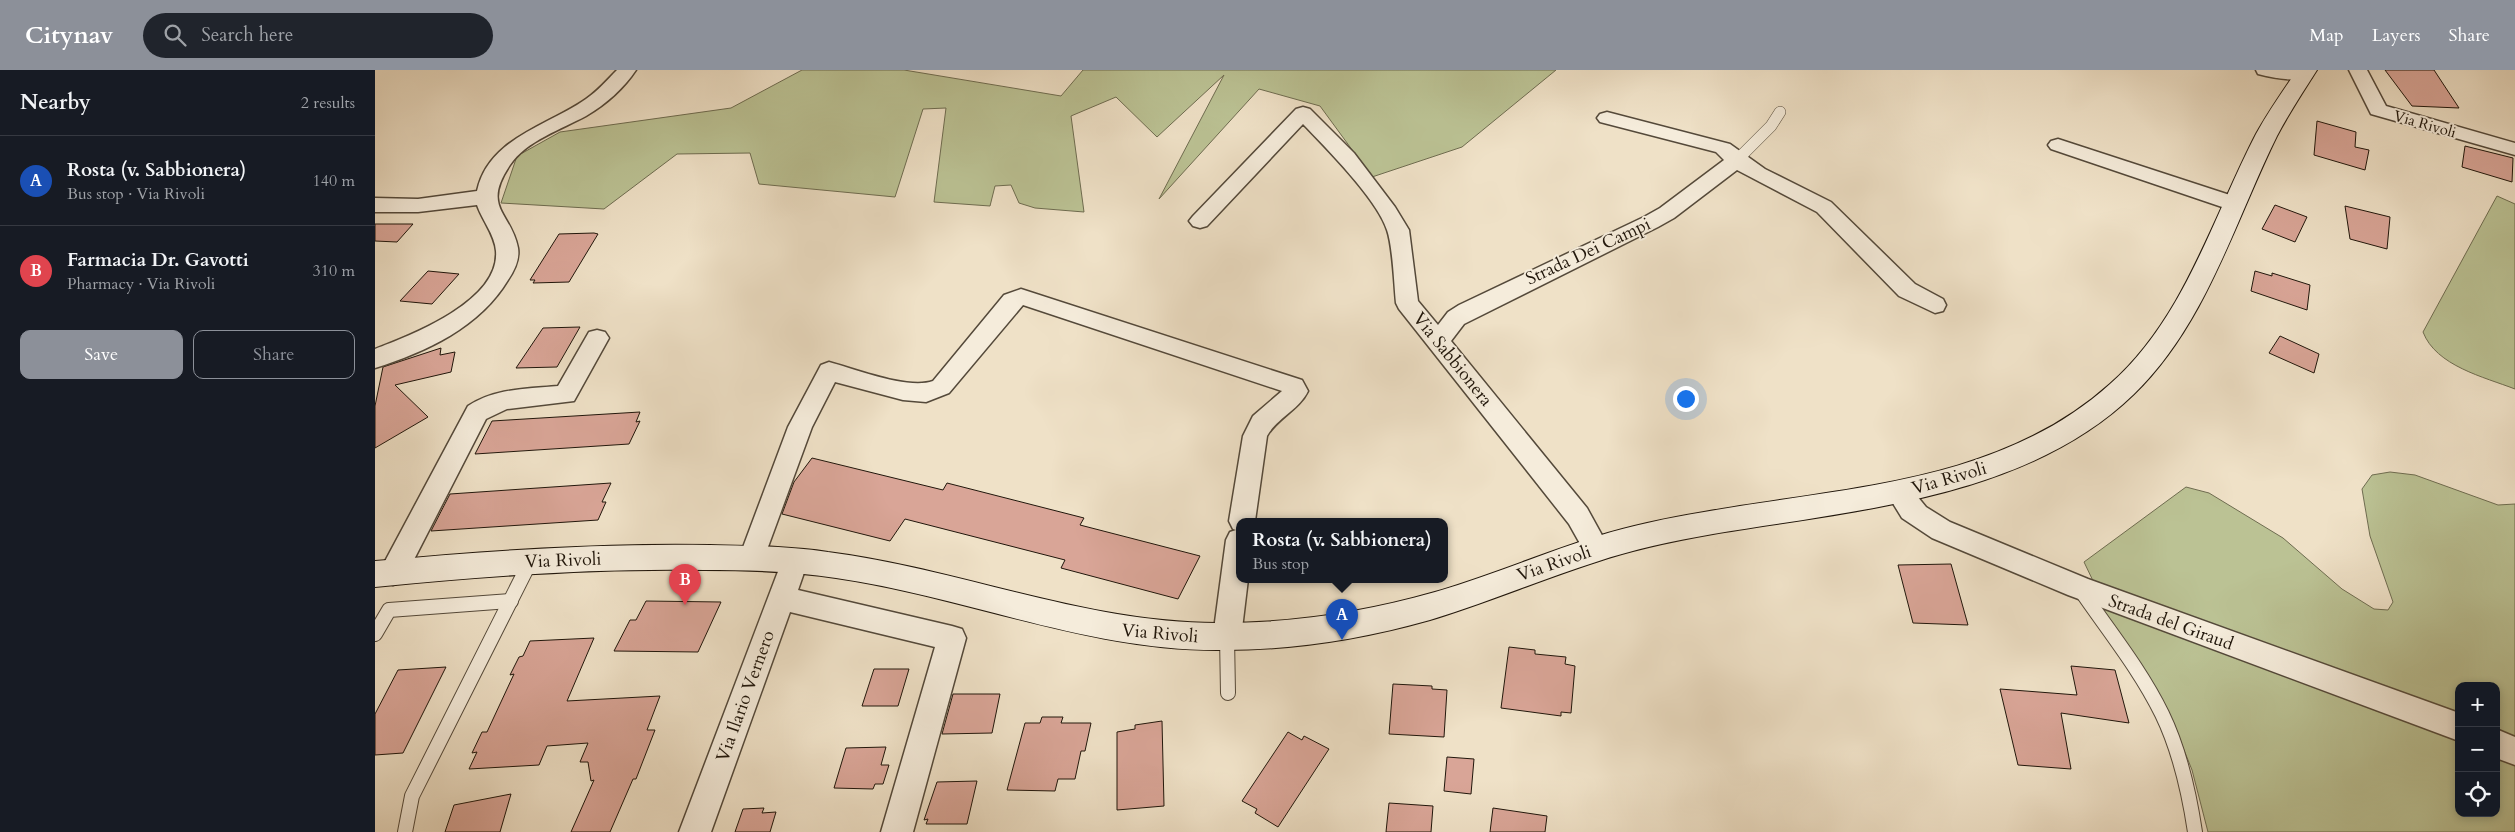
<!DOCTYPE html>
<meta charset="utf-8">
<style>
body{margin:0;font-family:Cardo,serif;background:#20242c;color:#f1f3f6}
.controls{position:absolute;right:15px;bottom:15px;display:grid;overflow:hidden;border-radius:10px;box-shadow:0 2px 8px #0003}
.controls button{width:45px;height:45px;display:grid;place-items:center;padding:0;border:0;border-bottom:1px solid #363941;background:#171b24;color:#f1f3f6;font:25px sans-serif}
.you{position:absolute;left:1310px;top:328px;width:18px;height:18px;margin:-12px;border:4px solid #fff;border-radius:50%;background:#1a73e8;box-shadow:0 0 0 8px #1a73e833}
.badge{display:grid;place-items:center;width:32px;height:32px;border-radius:50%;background:#8c9099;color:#fff;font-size:16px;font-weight:700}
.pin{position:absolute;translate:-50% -41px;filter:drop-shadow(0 1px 2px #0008)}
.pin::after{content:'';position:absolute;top:26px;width:18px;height:15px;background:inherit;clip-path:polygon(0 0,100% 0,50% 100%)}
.popup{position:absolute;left:861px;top:448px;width:212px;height:65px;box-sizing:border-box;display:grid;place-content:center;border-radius:10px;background:#171b24;filter:drop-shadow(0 1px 4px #0005);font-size:16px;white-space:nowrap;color:#9ea1a6}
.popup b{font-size:19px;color:#f1f3f6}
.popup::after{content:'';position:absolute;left:50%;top:100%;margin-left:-10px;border:10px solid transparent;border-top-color:#171b24}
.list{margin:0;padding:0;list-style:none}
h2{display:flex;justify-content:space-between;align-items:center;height:65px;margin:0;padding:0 20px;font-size:21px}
h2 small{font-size:16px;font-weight:400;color:#9ea1a6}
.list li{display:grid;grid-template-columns:32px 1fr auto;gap:15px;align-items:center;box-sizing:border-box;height:90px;padding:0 20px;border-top:1px solid #363941}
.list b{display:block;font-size:19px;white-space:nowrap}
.list p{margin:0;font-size:16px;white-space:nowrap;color:#9ea1a6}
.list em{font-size:16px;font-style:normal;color:#9ea1a6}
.actions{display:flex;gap:10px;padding:15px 20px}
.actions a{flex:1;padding:11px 0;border:1px solid #8c9099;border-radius:10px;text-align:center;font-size:18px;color:#8c9099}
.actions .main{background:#8c9099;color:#fff}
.icon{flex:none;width:28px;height:28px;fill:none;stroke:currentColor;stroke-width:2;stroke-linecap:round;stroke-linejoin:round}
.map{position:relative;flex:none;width:2140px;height:762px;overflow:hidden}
header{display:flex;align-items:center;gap:30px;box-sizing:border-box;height:70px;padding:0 25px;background:#8c9099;color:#fff}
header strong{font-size:24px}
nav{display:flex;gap:28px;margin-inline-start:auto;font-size:18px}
.search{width:350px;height:45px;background:#20242c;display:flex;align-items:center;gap:12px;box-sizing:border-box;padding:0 18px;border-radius:28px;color:#9ea1a6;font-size:19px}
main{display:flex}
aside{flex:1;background:#171b24}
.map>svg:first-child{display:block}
.green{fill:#bbc294;stroke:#6e6c50}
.building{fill:#d9a597;stroke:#20160b}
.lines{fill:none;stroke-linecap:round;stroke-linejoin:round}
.lane-far1-casing{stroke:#54493a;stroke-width:12}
.lane-casing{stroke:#54493a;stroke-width:16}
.street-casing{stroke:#54493a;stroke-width:3}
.secondary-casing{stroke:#20160b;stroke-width:2}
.lane-far1{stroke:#f5ecdb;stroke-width:11}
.lane{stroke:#f5ecdb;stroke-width:14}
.street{fill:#f5ecdb;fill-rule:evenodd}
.secondary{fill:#f5ecdb;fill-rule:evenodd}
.labels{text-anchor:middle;stroke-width:4;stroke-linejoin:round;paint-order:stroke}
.far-street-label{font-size:15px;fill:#20160b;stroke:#f5ecdb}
.street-label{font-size:18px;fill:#20160b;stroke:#f5ecdb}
</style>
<header>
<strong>Citynav</strong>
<div class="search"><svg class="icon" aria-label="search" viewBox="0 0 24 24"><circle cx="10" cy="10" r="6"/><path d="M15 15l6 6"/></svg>Search here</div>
<nav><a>Map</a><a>Layers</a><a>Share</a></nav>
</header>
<main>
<aside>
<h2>Nearby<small>2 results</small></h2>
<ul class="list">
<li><span class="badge" style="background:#1a4fb4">A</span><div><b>Rosta (v. Sabbionera)</b><p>Bus stop · Via Rivoli</p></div><em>140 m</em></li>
<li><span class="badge" style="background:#e0444e">B</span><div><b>Farmacia Dr. Gavotti</b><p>Pharmacy · Via Rivoli</p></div><em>310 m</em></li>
</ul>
<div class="actions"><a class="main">Save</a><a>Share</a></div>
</aside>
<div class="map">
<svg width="2140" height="762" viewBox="0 0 2140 762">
<rect width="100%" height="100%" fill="#efe1c7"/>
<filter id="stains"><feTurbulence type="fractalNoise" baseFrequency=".004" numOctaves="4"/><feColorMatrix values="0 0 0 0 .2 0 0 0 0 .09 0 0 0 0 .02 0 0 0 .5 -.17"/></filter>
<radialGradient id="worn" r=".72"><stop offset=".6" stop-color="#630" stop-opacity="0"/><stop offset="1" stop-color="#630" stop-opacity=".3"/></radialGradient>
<!-- green -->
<g class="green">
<polygon points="427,0 529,0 686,26 708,0 1181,0 1087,77 997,107 945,36 884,19 784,129 849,5 782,67 741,27 696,46 709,142 660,138 644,133 636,115 620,116 615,136 559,132 571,38 548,39 520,127 384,114 375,83 302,84 229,139 126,133 142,86 185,62 356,38"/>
<path d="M2122,126l18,8v185c-31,-12 -79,-23 -92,-57z"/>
<polygon points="2015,402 2040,405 2123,435 2140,434 2140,671 2121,664 2121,616 2084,616 2084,649 1720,515 1709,492 1811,417 1834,423 1908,468 1967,519 1999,539 2013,540 2018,532 1995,466 1987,419 1997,405"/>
<polygon points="1725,536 2084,664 2084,743 2121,743 2121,680 2140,688 2140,762 1833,762 1817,700 1797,650"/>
</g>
<!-- building -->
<g class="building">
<polygon points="2010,0 2059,0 2084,38 2037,36"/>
<polygon points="1942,51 1981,62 1980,77 1994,80 1990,100 1939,85"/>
<polygon points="2090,76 2138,88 2137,112 2087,97"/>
<polygon points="1900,135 1932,147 1920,172 1887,159"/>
<polygon points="1970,136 2015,147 2012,179 1975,169"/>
<polygon points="0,154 38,154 22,172 0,171"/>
<polygon points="219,163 223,164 194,212 158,213 160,210 155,210 184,164"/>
<polygon points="53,201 84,204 57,234 25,231"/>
<polygon points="1880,201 1897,206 1897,203 1935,215 1932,240 1876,221"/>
<polygon points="205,257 182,297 141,298 168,258"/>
<polygon points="1905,266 1944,284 1939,303 1894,283"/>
<polygon points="66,278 65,285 80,282 76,302 20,315 53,347 0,378 0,336 8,297"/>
<polygon points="265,342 261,352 265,351 254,374 100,384 117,351"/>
<polygon points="437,388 568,420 572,413 709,448 705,455 825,486 803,529 686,498 690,490 530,449 515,471 407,444 419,412"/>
<polygon points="236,413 227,432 231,432 223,450 56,461 75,424"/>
<polygon points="1576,494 1593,555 1538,553 1523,495"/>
<polygon points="271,531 346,532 323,582 239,581 255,550 261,550"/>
<polygon points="219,568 192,631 285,626 272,660 280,660 261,709 258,709 235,762 196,762 219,710 216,711 213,692 205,692 213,673 172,676 164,695 94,699 102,682 97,683 107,662 112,662 139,604 135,605 144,587 148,586 155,571"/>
<polygon points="1134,577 1160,580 1160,584 1191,587 1190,594 1200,596 1196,643 1186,642 1186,646 1126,638"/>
<polygon points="1696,596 1740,600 1754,653 1686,643 1696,699 1643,695 1625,619 1702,625"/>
<polygon points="71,597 28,683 0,685 0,644 23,600"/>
<polygon points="499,599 534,599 523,636 487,636"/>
<polygon points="1018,614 1057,616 1057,619 1072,620 1069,667 1014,664"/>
<polygon points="578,624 625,624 617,663 567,664"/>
<polygon points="667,647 688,647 686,653 716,653 710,681 706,681 700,709 683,709 680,721 632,720 650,653 665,653"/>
<polygon points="787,651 789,736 742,740 742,662 760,659 760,655"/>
<polygon points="913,662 927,670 929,666 954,679 903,757 880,743 882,739 867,731"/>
<polygon points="511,677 506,695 514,695 508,714 500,714 498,719 459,718 471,678"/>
<polygon points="1072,687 1099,689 1096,724 1069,721"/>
<polygon points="602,711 592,754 551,754 553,749 549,750 562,712"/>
<polygon points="136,724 125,762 70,762 79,735"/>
<polygon points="1014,733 1058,736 1056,762 1011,762"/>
<polygon points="389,738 387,743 401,742 395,762 360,762 368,739"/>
<polygon points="1118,738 1172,746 1170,762 1115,762"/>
</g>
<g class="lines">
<!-- lane-far1 casing -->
<g class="lane-far1-casing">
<polyline id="lane-far1" points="1362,90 1396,56 1405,42"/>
</g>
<!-- lane casing -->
<g class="lane-casing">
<g id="lane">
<path d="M1705,519c28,41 60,80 82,125 18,37 27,78 33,118"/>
<polyline points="0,564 14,540 136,531"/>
<polyline points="852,567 853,623"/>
<polyline points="30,762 37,726 156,490"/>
</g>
</g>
<!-- street casing -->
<g class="street-casing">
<g id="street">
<path d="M242,0h19c-12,18 -31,35 -50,46 -24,13 -60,25 -76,49 -29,43 1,47 8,83 2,12 -4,23 -10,32 -28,47 -82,72 -133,88v-19c37,-14 125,-48 121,-98 -1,-16 -14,-31 -19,-46l-59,7h-43v-14l43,1 59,-8c11,-53 71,-65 109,-92 12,-8 21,-19 31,-29z"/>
<path d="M1881,0h54l3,4 -2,4c-16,4 -37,0 -53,-4z"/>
<polygon points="1974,0 1992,0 2011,36 2140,73 2140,85 1996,44"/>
<path d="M928,37l7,2 44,44 41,54 14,23 9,71 20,24 10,-13 11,-7 185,-88 16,-9 64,-48 -8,-8 -116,-30 -3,-4 3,-4 7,-2 123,32 35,25 66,33 84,82 28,15 3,6 -3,6 -8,2 -36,-17 -82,-84 -80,-42 -63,48 -16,9 -194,97 -13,17 136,167 22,40 -4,8 -9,3 -9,-3 -18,-32 -170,-215 -3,-6c-2,-19 -3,-56 -9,-73 -10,-31 -61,-82 -84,-106l-96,102 -7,2 -7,-2 -4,-5 4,-5 103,-107z"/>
<polygon points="1683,69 1867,129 1870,134 1867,139 1860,141 1853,139 1676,79 1673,75 1676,71"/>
<path d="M646,219l281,91 6,11c-9,19 -31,27 -41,45l-12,85h-16v58h9l-7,58 -4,9 -10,3 -10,-3 -4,-9 13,-97 4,-8 6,-2 -3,-1 -4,-8 14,-85 10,-20 29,-25 -259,-86 -74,88 -23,9 -23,-2 -68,-18 -23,45 -51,139 -9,3 -9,-3 -4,-8 49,-131 33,-62 8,-3c26,7 79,28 104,19l71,-86z"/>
<path d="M222,260l8,2 4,6 -35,63 -67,8 -21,10 -83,162 -10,4 -10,-4 -4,-8 4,-8 85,-159c28,-18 58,-17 90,-20l31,-54z"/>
<polygon points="1524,412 1533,415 1551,437 1575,452 1713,509 2084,643 2084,671 1693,525 1557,468 1527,448 1511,422 1515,415"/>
<polygon points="420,480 429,483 433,491 423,520 577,556 587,559 591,568 538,762 506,762 560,577 415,542 336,762 304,762 407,491 411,483"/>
<polygon points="2121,659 2140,667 2140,695 2121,688"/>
</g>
</g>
<!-- secondary casing -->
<g class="secondary-casing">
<path id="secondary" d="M1922,0h20c-14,22 -28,43 -40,66 -43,87 -71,188 -143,258 -108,105 -280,116 -421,140 -40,7 -79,15 -117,28 -56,18 -110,41 -166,58 -67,19 -136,30 -206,30 -134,2 -257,-53 -388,-72 -44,-7 -88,-8 -132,-8 -110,-2 -220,6 -329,17v-26c111,-10 223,-18 335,-16 39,1 79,1 118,7 133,17 258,72 393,71 72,0 144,-11 214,-31 55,-16 108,-39 163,-56 35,-11 70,-18 106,-24 139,-25 295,-28 406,-128 74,-65 102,-165 146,-250 12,-22 27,-43 41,-64z"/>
</g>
<!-- lane-far1 -->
<use href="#lane-far1" class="lane-far1"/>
<!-- lane -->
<use href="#lane" class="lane"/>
<!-- street -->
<use href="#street" class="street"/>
<!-- secondary -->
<use href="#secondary" class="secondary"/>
</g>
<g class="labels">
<!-- far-street labels -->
<g class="far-street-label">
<text transform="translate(2050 54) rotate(16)" y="5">Via Rivoli</text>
</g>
<!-- street labels -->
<g class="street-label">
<text transform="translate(1213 181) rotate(-25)" y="6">Strada Dei Campi</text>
<text transform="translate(1078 289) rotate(51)" y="6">Via Sabbionera</text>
<text transform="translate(1574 408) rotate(-16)" y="6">Via Rivoli</text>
<text transform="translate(188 490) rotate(-2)" y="6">Via Rivoli</text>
<text transform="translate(1179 493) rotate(-19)" y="6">Via Rivoli</text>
<text transform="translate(1796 552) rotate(20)" y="6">Strada del Giraud</text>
<text transform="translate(785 563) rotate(5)" y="6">Via Rivoli</text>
<text transform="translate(370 626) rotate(-70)" y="6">Via Ilario Vernero</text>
</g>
</g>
<rect width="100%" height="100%" filter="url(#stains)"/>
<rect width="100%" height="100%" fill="url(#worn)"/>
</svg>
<div class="controls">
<button>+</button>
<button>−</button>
<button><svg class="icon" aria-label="locate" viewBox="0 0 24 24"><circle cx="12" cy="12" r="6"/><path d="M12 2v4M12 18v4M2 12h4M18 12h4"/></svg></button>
</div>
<div class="you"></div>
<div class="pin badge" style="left:967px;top:570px;background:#1a4fb4">A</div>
<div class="popup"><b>Rosta (v. Sabbionera)</b>Bus stop</div>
<div class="pin badge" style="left:310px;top:535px;background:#e0444e">B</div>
</div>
</main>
